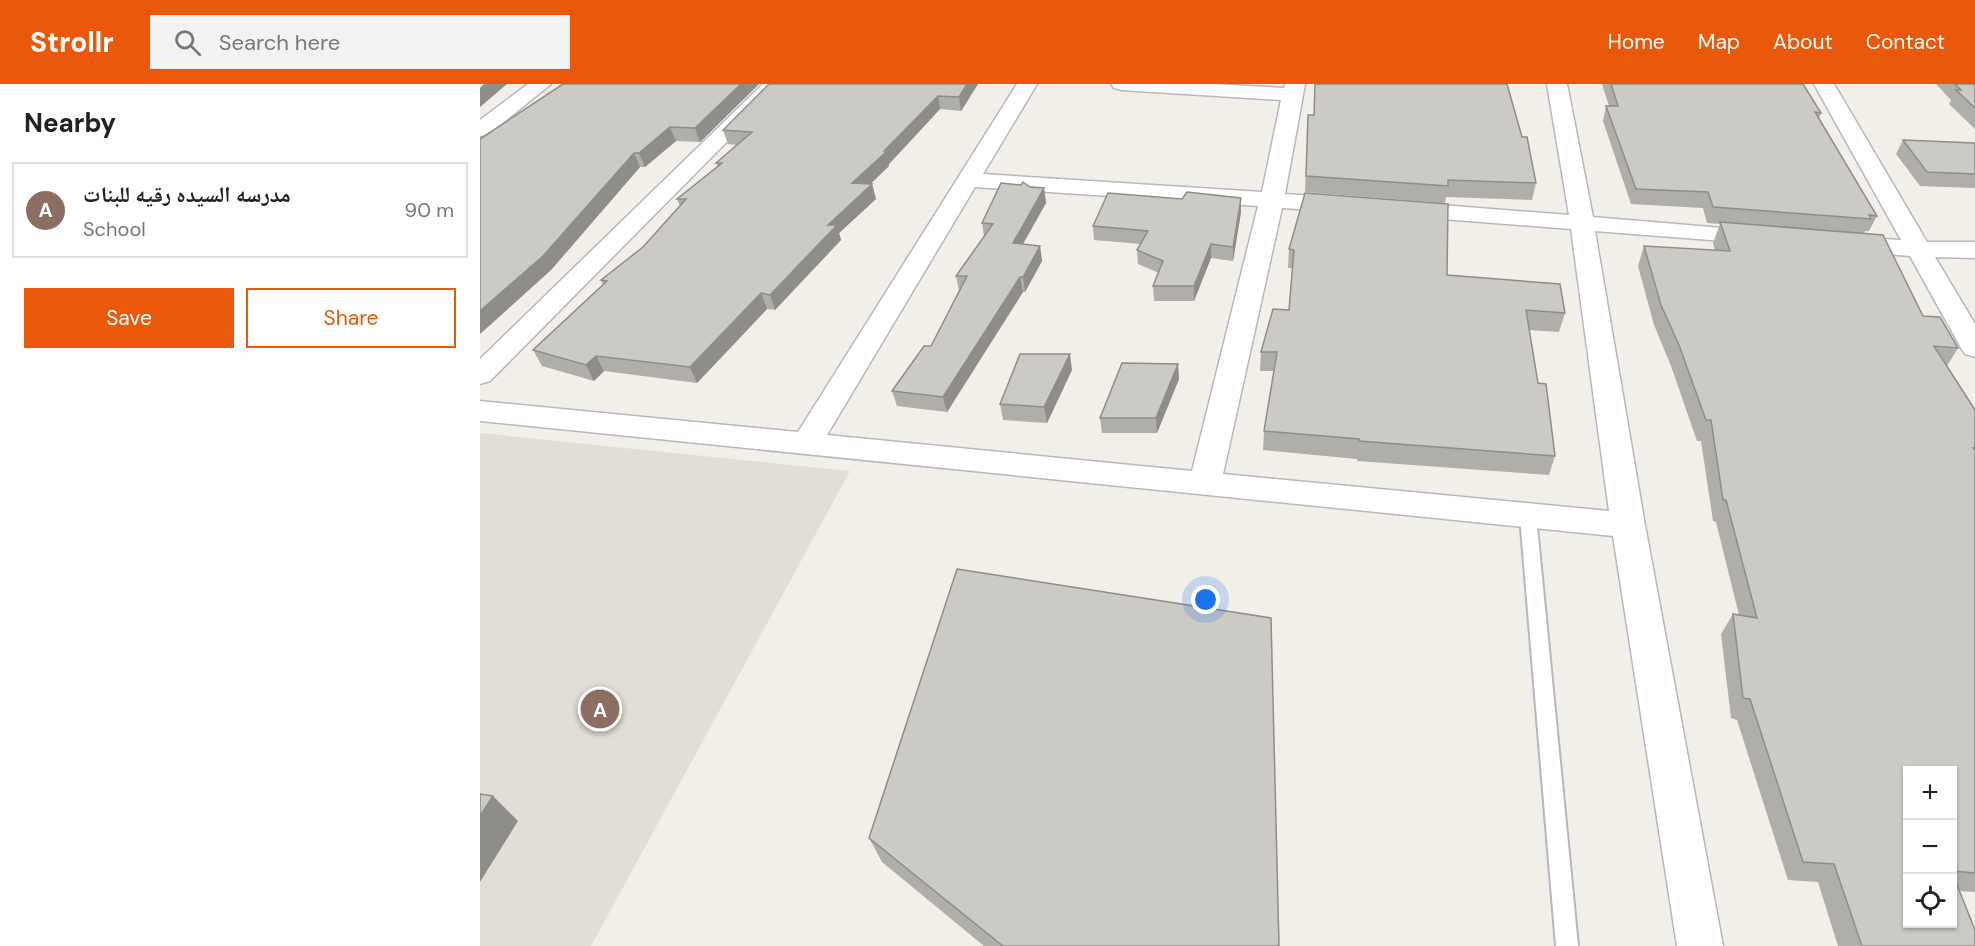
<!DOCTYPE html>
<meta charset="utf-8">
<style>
body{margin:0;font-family:"DM Sans","Noto Naskh Arabic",sans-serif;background:#f2f2f2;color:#222}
.controls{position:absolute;right:18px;bottom:18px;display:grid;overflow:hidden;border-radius:0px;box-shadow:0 2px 4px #0004}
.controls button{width:54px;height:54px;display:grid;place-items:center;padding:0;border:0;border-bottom:2px solid #e0e0e0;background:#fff;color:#222;font:30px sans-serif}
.you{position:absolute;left:726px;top:516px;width:21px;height:21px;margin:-15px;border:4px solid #fff;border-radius:50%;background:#1a73e8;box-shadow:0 0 0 9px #1a73e833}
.badge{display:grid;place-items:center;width:39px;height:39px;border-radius:50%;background:#ea580c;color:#fff;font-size:20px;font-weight:700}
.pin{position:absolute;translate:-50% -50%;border:3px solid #fff;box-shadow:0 2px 6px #0006}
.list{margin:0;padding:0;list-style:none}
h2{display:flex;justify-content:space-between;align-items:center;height:78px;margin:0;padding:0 24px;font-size:26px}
h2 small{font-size:20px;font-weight:400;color:#767676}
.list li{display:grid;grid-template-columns:39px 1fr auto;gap:18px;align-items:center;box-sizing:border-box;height:96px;margin:0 12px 12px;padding:0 12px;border:2px solid #e0e0e0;border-radius:0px}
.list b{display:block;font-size:22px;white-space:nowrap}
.list p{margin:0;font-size:20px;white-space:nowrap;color:#767676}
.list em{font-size:20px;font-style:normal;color:#767676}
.actions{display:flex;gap:12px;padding:18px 24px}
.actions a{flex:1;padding:14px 0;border:2px solid #ea580c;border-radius:0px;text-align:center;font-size:21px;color:#ea580c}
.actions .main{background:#ea580c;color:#fff}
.icon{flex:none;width:33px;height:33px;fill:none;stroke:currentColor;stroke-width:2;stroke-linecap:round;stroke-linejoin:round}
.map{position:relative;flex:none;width:1495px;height:862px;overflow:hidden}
header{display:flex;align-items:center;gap:36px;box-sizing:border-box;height:84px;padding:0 30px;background:#ea580c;color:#fff}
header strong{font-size:28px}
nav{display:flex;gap:33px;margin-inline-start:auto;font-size:21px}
.search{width:420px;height:54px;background:#f2f2f2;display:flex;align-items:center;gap:15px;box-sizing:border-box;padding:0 21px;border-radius:0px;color:#767676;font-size:22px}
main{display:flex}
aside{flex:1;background:#fff}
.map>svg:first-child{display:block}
.education{fill:#e1ded6}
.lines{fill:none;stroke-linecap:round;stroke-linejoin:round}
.lane-casing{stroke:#b5b8bc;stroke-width:4}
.street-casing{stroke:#b5b8bc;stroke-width:3}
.lane{fill:#fff;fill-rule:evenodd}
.street{fill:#fff;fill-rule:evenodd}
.wall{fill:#afaea9;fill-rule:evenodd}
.shaded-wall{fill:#8f8d8a}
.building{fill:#cccac5;stroke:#8f8d8a;stroke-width:1.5}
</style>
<header>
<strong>Strollr</strong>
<div class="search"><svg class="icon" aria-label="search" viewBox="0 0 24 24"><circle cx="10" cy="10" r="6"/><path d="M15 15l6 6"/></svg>Search here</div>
<nav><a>Home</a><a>Map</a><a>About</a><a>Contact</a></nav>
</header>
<main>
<aside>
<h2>Nearby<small></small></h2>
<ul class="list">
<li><span class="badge" style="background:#8d6e63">A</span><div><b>مدرسه السيده رقيه للبنات</b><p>School</p></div><em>90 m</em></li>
</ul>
<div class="actions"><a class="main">Save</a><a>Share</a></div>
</aside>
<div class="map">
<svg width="1495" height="862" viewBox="0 0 1495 862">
<rect width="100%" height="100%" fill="#f1efe8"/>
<!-- education -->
<polygon class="education" points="0,349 370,387 111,862 0,862"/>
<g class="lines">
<!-- lane casing -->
<g class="lane-casing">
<polygon id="lane" points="1048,426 1054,428 1056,432 1098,862 1076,862 1040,432 1042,428"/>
</g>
<!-- street casing -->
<g class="street-casing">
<g id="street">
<polygon points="48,0 71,0 8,51 0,52 0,36"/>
<polygon points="283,0 304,0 10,297 0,300 0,275"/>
<path d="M537,0h20l-54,90 279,18 19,-92 -160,-10 -7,-2 -3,-4h104l69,4 1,-4h20l-20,110 63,4 8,2 4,5 -4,5 -8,2 -66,-4 -59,266 386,37 -38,-282 -168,-13 -8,-2 -4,-5 4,-5 8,-2 166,13 -22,-131h20l26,133 177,15 3,5 -3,5 -9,2 -166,-13 50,294 78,421h-46l-64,-410 -1133,-115v-20l318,31zM495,103l283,19 -66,265 -365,-36z"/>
<polygon points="1334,0 1354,0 1447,158 1495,158 1495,174 1455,173 1495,240 1495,273 1485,270 1481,264 1430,172 1365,167 1356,165 1353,160 1356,155 1365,153 1421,156"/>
</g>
</g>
<!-- lane -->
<use href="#lane" class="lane"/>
<!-- street -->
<use href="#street" class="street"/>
</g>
<!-- wall -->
<g class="wall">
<polygon points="83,0 279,0 220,58 196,57 165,83 160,83 71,186 9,242"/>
<polygon points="498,0 481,27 460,25 409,80 409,82 390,100 392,100 396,115 359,149 361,156 295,226 287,225 217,299 124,287 114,297 62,282 53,266 123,201 121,196 163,163 200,122 197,115 238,83 236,79 257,61 248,60 243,46"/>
<polygon points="835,0 1056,99 1052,116 966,113 965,119 825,108 828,31 834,31"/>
<path d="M1122,0h201l18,29 -2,5 58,98 -8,15h-4l-1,3 59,82 35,32 -11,18 28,44v482l-16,-1 16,55h-137l-20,-64 -30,-2 -51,-160 -6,-2 -10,-84 12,-20 6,1 -23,-93 -3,-1 -12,-80h-4l-26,-75 -17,-41 -16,-59 6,-20 71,5 -2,-8 7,-19 -13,-1 -4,-15 -72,-4 -28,-83 3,-15h3zM1428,687h45v153z"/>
<polygon points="1456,0 1495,0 1495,45 1469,20 1471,16"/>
<polygon points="1423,56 1495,59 1495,104 1440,102 1416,70"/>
<polygon points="541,101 564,104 566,119 543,160 560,162 562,177 545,208 543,208 467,328 417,322 412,307 451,262 479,207 476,192 504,152 502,139"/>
<polygon points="761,114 761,128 753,177 731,174 714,217 674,217 673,202 679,189 658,180 657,166 661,160 614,156 613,142 702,115"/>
<polygon points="809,165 967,191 1085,229 1079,248 1049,246 1058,299 1075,372 1069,391 877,377 877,375 783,366 784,347 794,287 780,287 781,268 809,226 812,184 808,184"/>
<polygon points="698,280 699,295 677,349 622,349 620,334"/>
<polygon points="592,286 567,339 523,336 520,320"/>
<polygon points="389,754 799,862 504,862 402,778"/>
</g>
<!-- shaded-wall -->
<g class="shaded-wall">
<polygon points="4,0 27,0 0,23 0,4"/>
<polygon points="261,0 279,0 220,58 215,44"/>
<polygon points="487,0 498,0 481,27 479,13"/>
<polygon points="458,12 460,25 409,80 409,82 376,114 372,99"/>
<polygon points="190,43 196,57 165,83 159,69"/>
<polygon points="154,69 160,83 71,186 9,242 0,250 0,227"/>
<polygon points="392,100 396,115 359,149 361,156 295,226 290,211 348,141"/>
<polygon points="564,104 566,119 535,174 533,159"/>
<polygon points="761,114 761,128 753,177 753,163"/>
<polygon points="731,160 731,174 714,217 714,202"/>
<polygon points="560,162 562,177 545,208 543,193"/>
<polygon points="540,193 543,208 467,328 463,313"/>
<polygon points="281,209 287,225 217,299 210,283"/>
<polygon points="590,270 592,286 567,339 564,323"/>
<polygon points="116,272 124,287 114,297 106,281"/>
<polygon points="698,280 699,295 677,349 676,334"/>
<polygon points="13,712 38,737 0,798 0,732"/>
</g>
<!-- building -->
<g class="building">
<polygon points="83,0 261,0 215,44 190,43 159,69 154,69 63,172 0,227 0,55"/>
<polygon points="289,0 487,0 479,13 458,12 404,67 406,68 372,99 392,100 348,141 357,141 290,211 281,209 210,283 116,272 106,281 53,266 127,197 121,196 163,163 206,115 197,115 242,79 236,79 272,48 243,46"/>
<polygon points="835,0 1027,0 1042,53 1047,53 1056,99 968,96 968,102 826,92 828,31 834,31"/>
<polygon points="1131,0 1323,0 1341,29 1335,28 1397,132 1389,131 1391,135 1233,123 1228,108 1156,105 1126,22 1138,22"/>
<polygon points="1475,0 1495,0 1495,24 1476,6 1481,6"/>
<polygon points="1423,56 1495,59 1495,90 1447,88"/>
<polygon points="543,98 550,103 564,104 533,159 560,162 543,193 540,193 463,313 412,307 444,262 451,262 487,192 476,192 513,140 502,139 521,99 541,101"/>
<polygon points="707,108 761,114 753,163 731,160 714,202 673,202 683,177 657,166 668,147 613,142 628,109 702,115"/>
<polygon points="825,109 968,120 967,191 1080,200 1085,229 1046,226 1058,299 1066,300 1075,372 879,357 879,355 784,347 797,268 781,268 793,225 809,226 814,166 809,165"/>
<polygon points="1240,138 1403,151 1443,232 1460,233 1478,264 1454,262 1495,326 1495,364 1493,364 1495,366 1495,789 1473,787 1473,687 1428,687 1428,840 1473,840 1473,791 1495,846 1495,862 1382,862 1354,780 1323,778 1270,615 1263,614 1253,530 1277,534 1246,416 1243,416 1231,336 1226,336 1199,261 1181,221 1164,162 1250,167"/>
<polygon points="540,270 590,270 564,323 520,320"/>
<polygon points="642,279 698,280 676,334 620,334"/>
<polygon points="477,485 791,534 799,862 523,862 389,754"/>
<polygon points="0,710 13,712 0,732"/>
</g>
</svg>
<div class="controls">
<button>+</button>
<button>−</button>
<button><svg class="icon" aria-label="locate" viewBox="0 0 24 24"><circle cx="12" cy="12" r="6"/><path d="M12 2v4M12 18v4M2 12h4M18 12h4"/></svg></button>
</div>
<div class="you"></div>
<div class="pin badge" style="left:120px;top:625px;background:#8d6e63">A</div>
</div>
</main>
